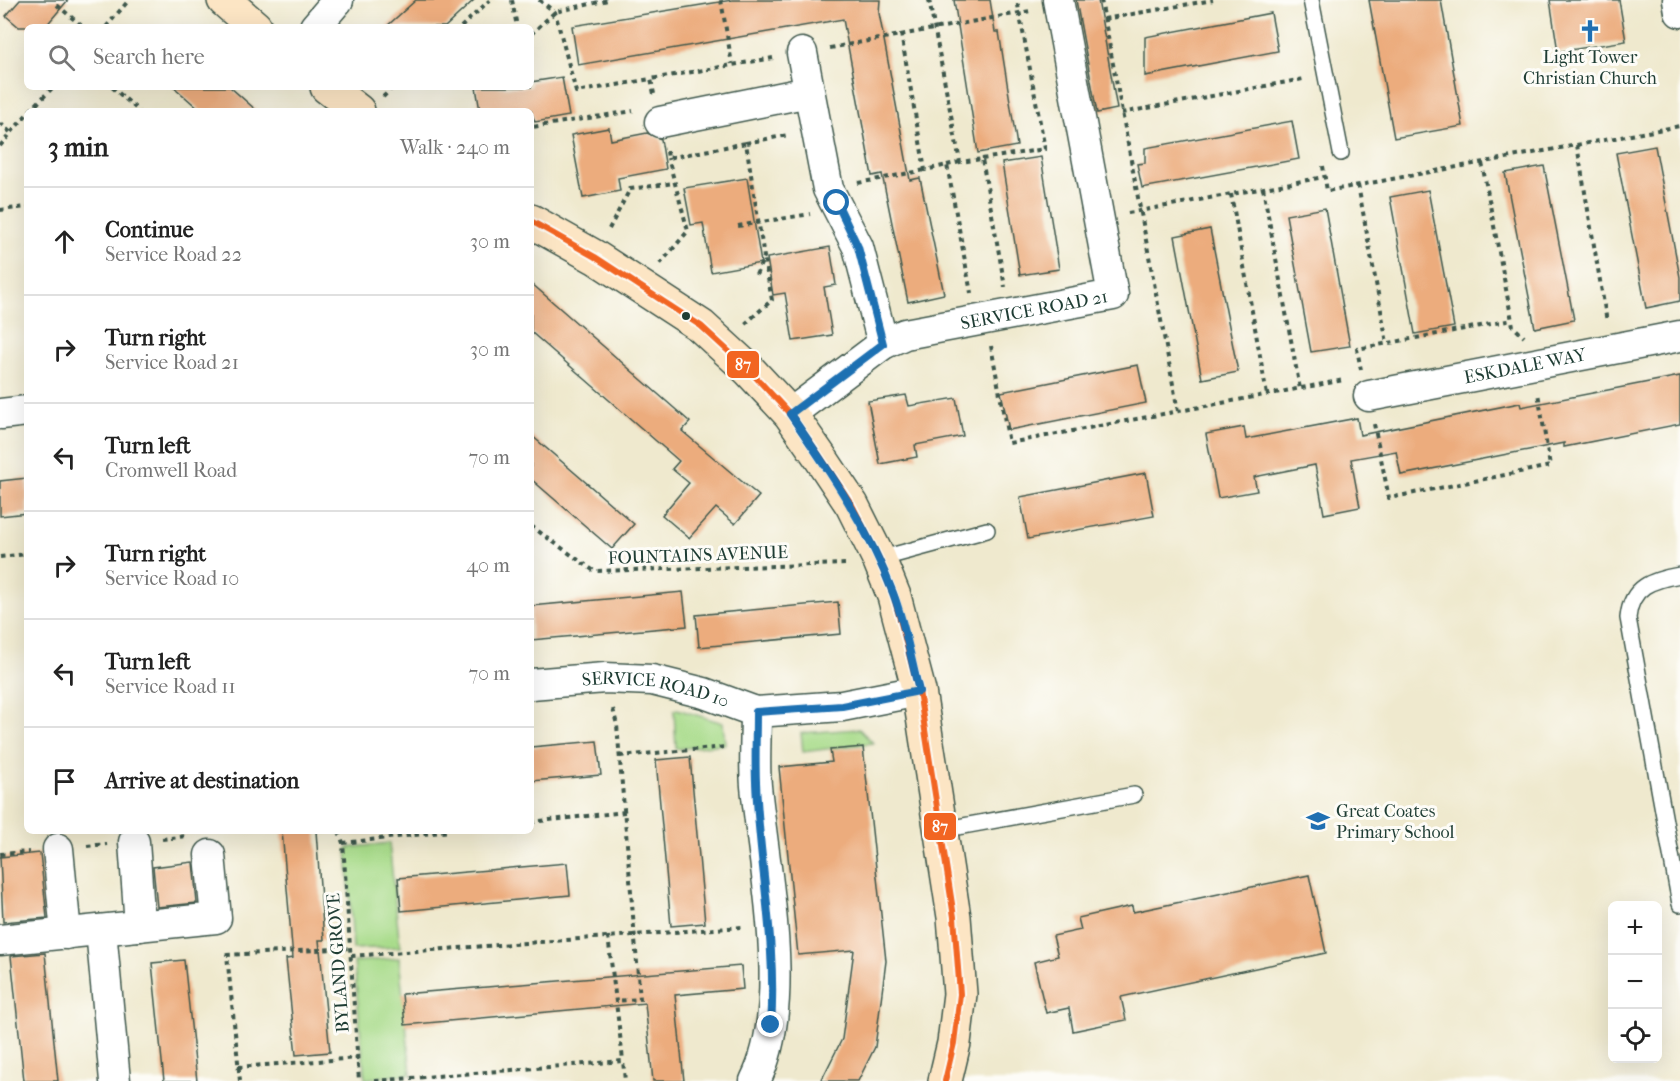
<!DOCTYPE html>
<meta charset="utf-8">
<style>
body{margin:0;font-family:"IM FELL French Canon",serif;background:#f2f2f2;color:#222}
.controls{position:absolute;right:18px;bottom:18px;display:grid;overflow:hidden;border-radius:9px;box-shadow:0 6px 24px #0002}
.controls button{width:54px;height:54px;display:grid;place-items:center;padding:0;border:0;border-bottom:2px solid #e0e0e0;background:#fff;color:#222;font:30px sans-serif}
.stop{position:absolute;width:18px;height:18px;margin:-14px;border:4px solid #1f6fb2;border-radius:50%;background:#fff}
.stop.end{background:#1f6fb2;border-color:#fff;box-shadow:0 2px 6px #0008}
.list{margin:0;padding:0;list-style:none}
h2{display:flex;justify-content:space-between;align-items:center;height:78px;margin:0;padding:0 24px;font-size:26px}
h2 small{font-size:20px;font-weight:400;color:#767676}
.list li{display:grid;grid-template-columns:39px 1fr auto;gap:18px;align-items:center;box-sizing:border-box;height:108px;padding:0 24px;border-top:2px solid #e0e0e0}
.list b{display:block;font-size:22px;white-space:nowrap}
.list p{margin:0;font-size:20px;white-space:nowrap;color:#767676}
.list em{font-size:20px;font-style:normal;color:#767676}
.icon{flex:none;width:33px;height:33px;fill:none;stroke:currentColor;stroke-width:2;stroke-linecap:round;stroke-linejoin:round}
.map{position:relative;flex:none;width:1680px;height:1081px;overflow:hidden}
.search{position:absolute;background:#fff;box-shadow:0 6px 24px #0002;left:24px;top:24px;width:510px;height:66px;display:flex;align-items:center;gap:15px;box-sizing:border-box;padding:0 21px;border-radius:9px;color:#767676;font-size:22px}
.panel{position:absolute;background:#fff;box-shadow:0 6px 24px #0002;left:24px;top:108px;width:510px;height:726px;border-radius:9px}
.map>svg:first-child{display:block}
.green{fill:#a8db8a;stroke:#648c5f;stroke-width:1.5}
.building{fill:#ecac7d}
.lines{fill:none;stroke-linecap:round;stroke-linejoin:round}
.lane-casing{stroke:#3e574b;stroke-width:18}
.street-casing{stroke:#3e574b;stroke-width:33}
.secondary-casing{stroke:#3e574b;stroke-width:36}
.path{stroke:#3e574b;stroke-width:4;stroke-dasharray:4.5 4.5;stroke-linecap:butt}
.lane{stroke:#fff;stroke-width:15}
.street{stroke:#fff;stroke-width:30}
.secondary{stroke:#fce5c4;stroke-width:33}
.bus-1-casing{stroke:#fdfcf7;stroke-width:10}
.bus-1{stroke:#f26522;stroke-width:6}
.route{stroke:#1f6fb2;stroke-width:8}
.bus-dot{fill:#1f3d34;stroke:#fdfcf7;stroke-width:2}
.labels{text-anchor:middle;stroke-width:6;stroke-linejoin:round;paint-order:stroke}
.poi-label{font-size:18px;fill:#1f3d34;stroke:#fdfcf7}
.street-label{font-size:18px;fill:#1f3d34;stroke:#fdfcf7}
.line-badge{stroke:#fdfcf7;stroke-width:2}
.badge-label{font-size:16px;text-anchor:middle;font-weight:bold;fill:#fff}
</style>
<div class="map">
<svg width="1680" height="1081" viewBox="0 0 1680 1081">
<rect width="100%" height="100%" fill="#fdfcf7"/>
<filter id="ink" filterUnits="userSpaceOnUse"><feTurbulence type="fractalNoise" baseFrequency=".0167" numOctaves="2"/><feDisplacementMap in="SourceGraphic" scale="12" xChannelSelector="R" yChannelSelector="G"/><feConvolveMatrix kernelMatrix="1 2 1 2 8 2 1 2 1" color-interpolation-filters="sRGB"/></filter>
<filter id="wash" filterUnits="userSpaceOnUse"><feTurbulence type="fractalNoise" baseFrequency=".008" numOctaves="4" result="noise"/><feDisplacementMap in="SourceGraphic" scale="24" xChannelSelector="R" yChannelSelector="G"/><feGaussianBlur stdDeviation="1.35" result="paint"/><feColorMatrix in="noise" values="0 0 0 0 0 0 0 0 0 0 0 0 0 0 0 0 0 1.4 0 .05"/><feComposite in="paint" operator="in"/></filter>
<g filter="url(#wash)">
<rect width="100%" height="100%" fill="#efe9ce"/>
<!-- green -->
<g class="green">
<polygon points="677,709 723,723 725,744 676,749 674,711"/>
<polygon points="859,729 873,743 803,752 801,733"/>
<polygon points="389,843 400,947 353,949 347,848"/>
<polygon points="399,958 411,1074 365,1079 354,962"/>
</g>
<g id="blocks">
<!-- building -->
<g class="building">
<polygon points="20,0 68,0 45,27 19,27 6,16"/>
<polygon points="416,0 474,0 445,27 386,27"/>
<polygon points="732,0 880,0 879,13 910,180 920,178 944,294 908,302 882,174 872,176 843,19 578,65 572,26"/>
<polygon points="954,0 990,0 995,32 999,32 1017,146 978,153"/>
<polygon points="1076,0 1098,0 1117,109 1097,113"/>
<polygon points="1369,0 1441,0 1463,126 1394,138"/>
<polygon points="1550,0 1619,0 1626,41 1558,52"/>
<polygon points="1271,13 1278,51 1145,76 1145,37"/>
<polygon points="562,77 569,116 535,122 531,111 480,111 476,87 531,87 531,82"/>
<polygon points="174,87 230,87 257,111 201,111"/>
<polygon points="1292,121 1299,159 1142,188 1137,164 1145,163 1145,148"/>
<polygon points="609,128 611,140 647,133 661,139 666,169 618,178 620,191 583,198 571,135"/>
<polygon points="1655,146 1680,277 1680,301 1646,308 1616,153"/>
<polygon points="1041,157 1059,269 1020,275 1002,163"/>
<polygon points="1544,166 1574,320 1535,328 1505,173"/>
<polygon points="747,178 761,263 711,272 703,223 691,225 684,188"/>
<polygon points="1428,190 1454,327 1415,334 1390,197"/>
<polygon points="1325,208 1350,346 1311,352 1286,215"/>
<polygon points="1210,229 1238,372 1202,379 1175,236"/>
<polygon points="830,247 836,285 824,287 832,335 793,341 785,293 773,295 767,258"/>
<polygon points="531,283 690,422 682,431 759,496 735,524 716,508 689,538 662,515 689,483 672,469 679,461 531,332"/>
<polygon points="1138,365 1146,403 1009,430 1001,392"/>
<polygon points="1680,376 1680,424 1564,447 1564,443 1401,475 1396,451 1351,459 1360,507 1324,514 1315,465 1254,477 1257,491 1218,498 1206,434 1244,427 1246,439 1357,418 1360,435 1520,403 1521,407"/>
<polygon points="906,395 909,406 956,398 963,436 915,445 917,457 880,464 868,401"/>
<polygon points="531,435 634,524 612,549 531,479"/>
<polygon points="1146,473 1154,516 1028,539 1020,497"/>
<polygon points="27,478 27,513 0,516 0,481"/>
<polygon points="683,592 687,626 531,640 531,606"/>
<polygon points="838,602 841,634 699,647 696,615"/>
<polygon points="597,741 601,775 531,781 531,747"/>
<polygon points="863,747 886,961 875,1047 858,1081 821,1081 842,1039 854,950 798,955 779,767 832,762 830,750"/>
<polygon points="690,757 705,923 671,926 656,760"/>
<polygon points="282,831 316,831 324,940 319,940 330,1052 296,1055 286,959 293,958"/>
<polygon points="40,853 47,918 3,922 0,857"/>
<polygon points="193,862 197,903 157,907 153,867"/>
<polygon points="567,863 570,895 401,911 398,878"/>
<polygon points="1309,875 1326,953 1121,997 1126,1020 1073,1031 1069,1008 1046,1013 1034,962 1058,956 1053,936 1081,930 1078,918 1132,906 1133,912"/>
<polygon points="45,953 58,1081 24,1081 11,956"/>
<polygon points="184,960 197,1081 164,1081 152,963"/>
<polygon points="741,966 743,989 675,995 684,1081 653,1081 645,1003 405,1025 402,994"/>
</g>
</g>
</g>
<g filter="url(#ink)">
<use href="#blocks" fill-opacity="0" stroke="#3e574b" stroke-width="1.5"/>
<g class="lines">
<!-- lane casing -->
<g class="lane-casing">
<g id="lane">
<polyline points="1311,0 1341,153"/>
<polyline points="879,559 987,530"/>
<path d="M1680,575c-28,5 -49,11 -52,43l52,286"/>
<polyline points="941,830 1134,795"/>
</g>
</g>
<!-- street casing -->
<g class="street-casing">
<g id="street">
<polyline points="1678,0 1680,12"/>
<polyline points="315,27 338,0"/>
<polyline points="802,53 828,189 858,247 883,344"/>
<polyline points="660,122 809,92"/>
<path id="s1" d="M1369,396l311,-60"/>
<polyline points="1,414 27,411"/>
<path id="s2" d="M790,414l93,-70 22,-10 208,-39 -55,-295"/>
<path id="s3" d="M531,684l74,-6 47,2 52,13 52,19 86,-6 77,-15"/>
<polyline points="134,842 140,926"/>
<polyline points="58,849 66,934"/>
<polyline points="101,930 115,1081"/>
<polyline points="0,940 216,918 210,855"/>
<path d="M755,1081c39,-77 9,-210 1,-295 -2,-24 0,-49 0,-74"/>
</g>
</g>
<!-- secondary casing -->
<g class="secondary-casing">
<g id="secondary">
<polyline points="224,0 255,27"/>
<polyline points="327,87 358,111"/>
<polyline points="531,221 595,257 701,326 749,370 790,414 820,457 852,505 879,559 894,596 919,691 954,917 960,994 954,1043 945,1081"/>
</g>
</g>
<!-- path -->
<g class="path">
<polyline points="512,0 517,27"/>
<polyline points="539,0 555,12 576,92 651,79"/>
<polyline points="721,0 732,64"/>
<polyline points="929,0 960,162 982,159 1005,287"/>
<polyline points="1101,0 1178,411"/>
<polyline points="57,5 83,27"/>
<polyline points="1104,19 1213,0"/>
<polyline points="106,27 129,0"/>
<polyline points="461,27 490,0"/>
<polyline points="531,34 555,12 608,0"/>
<polyline points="901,34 925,170 947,165 971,293"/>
<polyline points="830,48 1030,11"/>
<polyline points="112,87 139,111"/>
<polyline points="654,94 651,79 773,58"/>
<polyline points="383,97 393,87"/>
<polyline points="30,111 53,87"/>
<polyline points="1121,113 1303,79"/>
<polyline points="531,120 532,127 633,111"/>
<polyline points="0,123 10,132"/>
<polyline points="1577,145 1607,322"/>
<polyline points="0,146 27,114"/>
<polyline points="667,151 668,158 746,143"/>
<polyline points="982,159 1045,149 1017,0"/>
<polyline points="1482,163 1513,326 1524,337"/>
<polyline points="947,165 960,162"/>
<polyline points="1323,166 1327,191 1680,126"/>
<polyline points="858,183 925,170"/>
<polyline points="1358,185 1387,343"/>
<polyline points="1263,188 1300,389"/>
<polyline points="1231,194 1267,395"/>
<polyline points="0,210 27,207"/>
<polyline points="1128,213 1324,177"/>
<polyline points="738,226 810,214"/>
<polyline points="609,229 630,189 674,183"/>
<polyline points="660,264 688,231 668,158"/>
<polyline points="756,275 764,257 746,143 788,135"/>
<polyline points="745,324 772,300 764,257"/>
<polyline points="991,346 1009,443 1344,380"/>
<polyline points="1361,370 1357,349 1512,320"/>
<polyline points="1374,424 1389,498 1550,466 1538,393"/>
<polyline points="531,526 594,571 849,564"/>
<polyline points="0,557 27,554"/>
<polyline points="613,709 617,725 640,999 616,1001"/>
<polyline points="620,756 726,747"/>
<polyline points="531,822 625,812"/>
<polyline points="339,831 343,843 359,1081"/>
<polyline points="162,839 187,836"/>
<polyline points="343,843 450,831"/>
<polyline points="87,846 107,844"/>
<polyline points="0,854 29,852"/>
<polyline points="608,936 623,1060"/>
<polyline points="351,956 742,927"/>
<polyline points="238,1067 358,1058"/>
<polyline points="240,1081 227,955 350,948"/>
<polyline points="375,1081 623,1061 625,1081"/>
</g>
<!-- lane -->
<use href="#lane" class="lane"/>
<!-- street -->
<use href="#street" class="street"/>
<!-- secondary -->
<use href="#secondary" class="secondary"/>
<!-- bus-1 casing -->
<g class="bus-1-casing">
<polyline id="bus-1" points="531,221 595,257 701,326 749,370 790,414 820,457 852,505 879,559 894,596 919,691 954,917 960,994 954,1043 945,1081"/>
</g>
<!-- bus-1 -->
<use href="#bus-1" class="bus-1"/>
</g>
</g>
<g class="lines" filter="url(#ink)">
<!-- route -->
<path class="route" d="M771,1025c6,-82 -12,-162 -15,-243 -1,-23 0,-47 0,-70l86,-6 77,-15c-8,-32 -14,-67 -26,-98 -25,-66 -63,-121 -103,-179l93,-70 -25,-97 -21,-44"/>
</g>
<!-- icons -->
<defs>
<g id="church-bare" transform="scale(1.8)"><path d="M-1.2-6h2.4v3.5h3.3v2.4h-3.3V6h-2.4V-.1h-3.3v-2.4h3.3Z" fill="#1f6fb2" stroke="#fdfcf7" stroke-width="2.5" paint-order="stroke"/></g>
<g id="school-bare" transform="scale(1.8)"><path d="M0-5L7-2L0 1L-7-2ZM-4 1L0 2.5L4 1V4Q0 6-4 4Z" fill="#1f6fb2" stroke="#fdfcf7" stroke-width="2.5" paint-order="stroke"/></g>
</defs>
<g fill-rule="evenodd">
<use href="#church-bare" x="1590" y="31"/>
<use href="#school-bare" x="1318" y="821"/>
</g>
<!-- markers -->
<circle class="bus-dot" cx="686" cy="316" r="5"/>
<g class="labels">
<!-- poi labels -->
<g class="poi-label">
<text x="1590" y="63">Light Tower<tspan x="1590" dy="21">Christian Church</tspan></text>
<text x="1336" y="817" text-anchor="start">Great Coates<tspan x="1336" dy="21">Primary School</tspan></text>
</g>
<!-- street labels -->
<g class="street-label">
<text dy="6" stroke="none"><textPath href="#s2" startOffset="272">SERVICE ROAD 21</textPath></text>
<text dy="6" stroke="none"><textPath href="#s1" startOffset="159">ESKDALE WAY</textPath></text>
<text transform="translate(698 555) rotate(-2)" y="6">FOUNTAINS AVENUE</text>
<text dy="6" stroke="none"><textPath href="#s3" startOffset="126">SERVICE ROAD 10</textPath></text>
<text transform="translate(338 963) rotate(-94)" y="6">BYLAND GROVE</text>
</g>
</g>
<g class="line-badge">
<rect x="726" y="350" width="34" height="29" rx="6" fill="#f26522"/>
<rect x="923" y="812" width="34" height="29" rx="6" fill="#f26522"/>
</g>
<g class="badge-label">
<text x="743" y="370">87</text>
<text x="940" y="832">87</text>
</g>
</svg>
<div class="controls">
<button>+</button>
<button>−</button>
<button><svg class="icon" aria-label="locate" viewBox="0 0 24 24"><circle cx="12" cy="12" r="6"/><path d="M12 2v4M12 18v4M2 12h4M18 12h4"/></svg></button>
</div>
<div class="stop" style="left:837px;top:203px"></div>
<div class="stop end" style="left:771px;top:1025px"></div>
<div class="search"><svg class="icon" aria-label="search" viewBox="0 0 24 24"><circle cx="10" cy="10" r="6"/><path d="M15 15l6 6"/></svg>Search here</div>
<section class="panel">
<h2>3 min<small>Walk · 240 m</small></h2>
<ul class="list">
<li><svg class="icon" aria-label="ahead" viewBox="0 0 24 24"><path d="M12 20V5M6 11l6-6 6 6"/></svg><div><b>Continue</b><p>Service Road 22</p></div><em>30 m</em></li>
<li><svg class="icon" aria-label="right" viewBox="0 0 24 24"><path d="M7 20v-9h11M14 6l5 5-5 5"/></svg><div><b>Turn right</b><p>Service Road 21</p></div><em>30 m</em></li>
<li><svg class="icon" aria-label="left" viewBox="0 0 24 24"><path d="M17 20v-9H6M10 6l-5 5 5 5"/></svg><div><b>Turn left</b><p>Cromwell Road</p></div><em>70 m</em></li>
<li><svg class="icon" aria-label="right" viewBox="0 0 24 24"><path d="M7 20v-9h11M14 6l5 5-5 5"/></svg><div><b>Turn right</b><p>Service Road 10</p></div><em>40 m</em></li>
<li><svg class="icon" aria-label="left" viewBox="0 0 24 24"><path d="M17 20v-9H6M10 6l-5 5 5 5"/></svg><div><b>Turn left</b><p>Service Road 11</p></div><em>70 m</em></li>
<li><svg class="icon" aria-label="arrive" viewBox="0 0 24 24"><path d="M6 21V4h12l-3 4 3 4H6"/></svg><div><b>Arrive at destination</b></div></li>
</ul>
</section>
</div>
